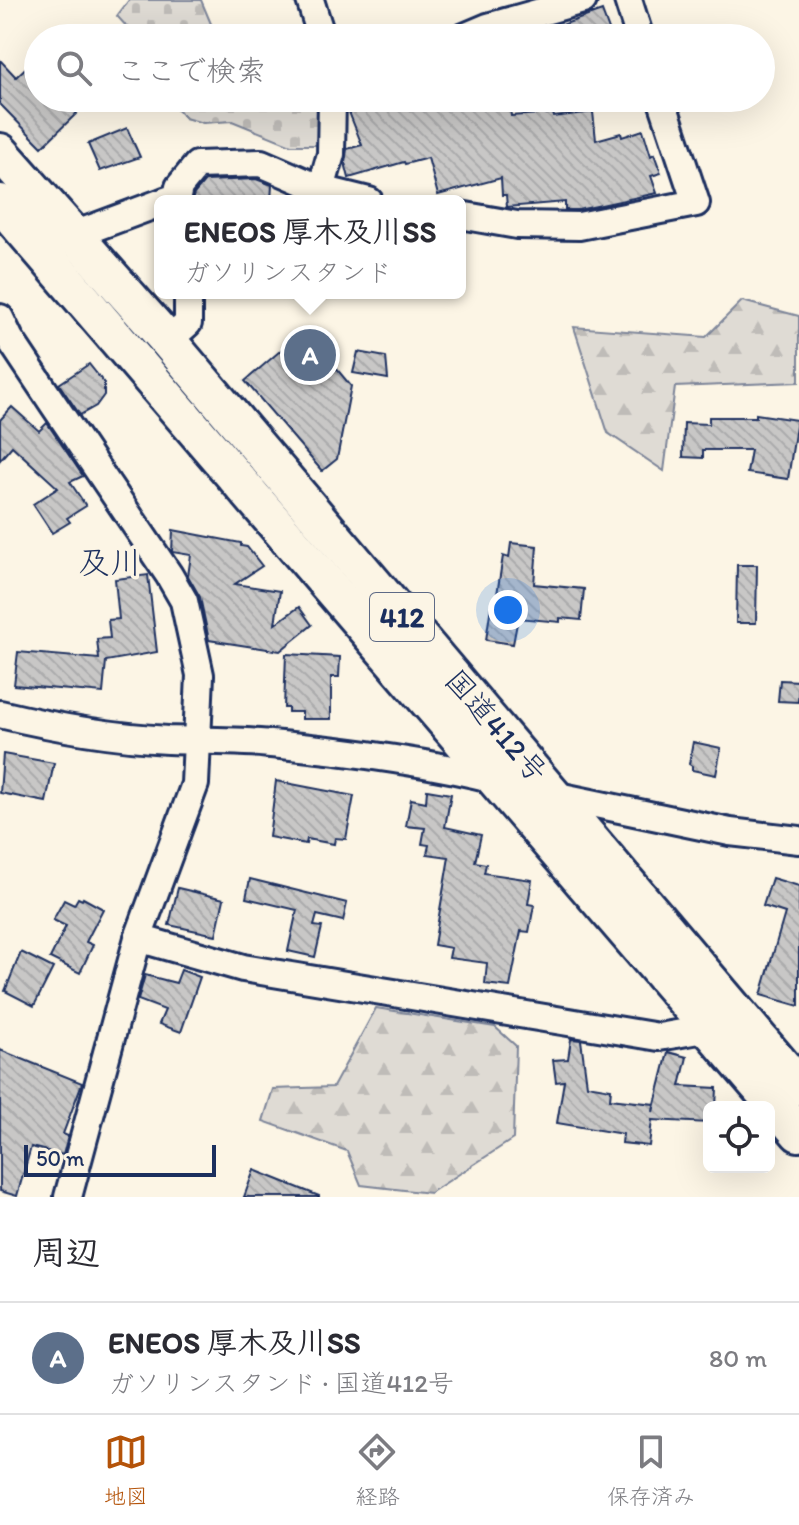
<!DOCTYPE html>
<html lang="ja">
<meta charset="utf-8">
<style>
body{margin:0;font-family:Itim,"Klee One",sans-serif;background:#f2f2f3;color:#2b2b33}
.controls{position:absolute;right:24px;bottom:24px;display:grid;overflow:hidden;border-radius:12px;box-shadow:0 8px 32px #0002}
.controls button{width:72px;height:72px;display:grid;place-items:center;padding:0;border:0;border-bottom:2px solid #e1e1e2;background:#fff;color:#2b2b33;font:40px sans-serif}
.scale{position:absolute;left:24px;bottom:20px;width:192px;box-sizing:border-box;padding-left:8px;border:4px solid #1b2f5e;border-top:0;font-size:22px;line-height:28px;white-space:nowrap;color:#1b2f5e;-webkit-text-stroke:6px #fcf5e5;paint-order:stroke}
.you{position:absolute;left:508px;top:610px;width:28px;height:28px;margin:-20px;border:6px solid #fff;border-radius:50%;background:#1a73e8;box-shadow:0 0 0 12px #1a73e833}
.badge{display:grid;place-items:center;width:52px;height:52px;border-radius:50%;background:#b45309;color:#fff;font-size:26px;font-weight:700}
.pin{position:absolute;translate:-50% -50%;border:4px solid #fff;box-shadow:0 2px 8px #0006}
.popup{position:absolute;left:154px;top:195px;width:312px;height:104px;box-sizing:border-box;display:grid;place-content:center;border-radius:12px;background:#fff;filter:drop-shadow(0 2px 6px #0005);font-size:26px;white-space:nowrap;color:#7c7c81}
.popup b{font-size:30px;color:#2b2b33}
.popup::after{content:'';position:absolute;left:50%;top:100%;margin-left:-16px;border:16px solid transparent;border-top-color:#fff}
.list{margin:0;padding:0;list-style:none}
h2{display:flex;justify-content:space-between;align-items:center;height:104px;margin:0;padding:0 32px;font-size:34px}
h2 small{font-size:26px;font-weight:400;color:#7c7c81}
.list li{display:grid;grid-template-columns:52px 1fr auto;gap:24px;align-items:center;box-sizing:border-box;height:112px;padding:0 32px;border-top:2px solid #e1e1e2}
.list b{display:block;font-size:30px;white-space:nowrap}
.list p{margin:0;font-size:26px;white-space:nowrap;color:#7c7c81}
.list em{font-size:26px;font-style:normal;color:#7c7c81}
.icon{flex:none;width:44px;height:44px;fill:none;stroke:currentColor;stroke-width:2;stroke-linecap:round;stroke-linejoin:round}
.map{position:relative;flex:none;width:799px;height:1197px;overflow:hidden}
.search{position:absolute;background:#fff;box-shadow:0 8px 32px #0002;left:24px;right:24px;top:24px;height:88px;display:flex;align-items:center;gap:20px;box-sizing:border-box;padding:0 28px;border-radius:44px;color:#7c7c81;font-size:30px}
.sheet{height:216px;background:#fff}
nav{display:flex;justify-content:space-around;align-items:center;box-sizing:border-box;height:112px;border-top:2px solid #e1e1e2;background:#fff;font-size:22px;color:#7c7c81}
nav a{display:grid;justify-items:center;gap:4px}
nav .on{color:#b45309}
.map>svg:first-child{display:block}
.forest{fill:url(#forest-firs);stroke:#7d8599;stroke-width:2}
.cemetery{fill:url(#cemetery-stones);stroke:#7d8599;stroke-width:2}
.building{fill:url(#building-back-hatch);stroke:#1b2f5e;stroke-width:2}
.lines{fill:none;stroke-linecap:round;stroke-linejoin:round}
.minor-casing{stroke:#1b2f5e;stroke-width:32}
.highway-casing{stroke:#1b2f5e;stroke-width:42}
.minor{stroke:#fcf5e5;stroke-width:26}
.highway{stroke:#fcf5e5;stroke-width:36}
.labels{text-anchor:middle;stroke-width:7;stroke-linejoin:round;paint-order:stroke}
.shield{fill:#fcf5e5;stroke:#5e6a86;stroke-width:2}
.shield-label{font-size:28px;font-weight:bold;fill:#1b2f5e}
.street-label{font-size:30px;fill:#1b2f5e;stroke:#fcf5e5}
.neighbourhood-label{font-size:32px;fill:#1b2f5e;stroke:#fcf5e5}
</style>
<div class="map">
<svg width="799" height="1197" viewBox="0 0 799 1197">
<defs>
<pattern id="forest-firs" width="22" height="20" patternUnits="userSpaceOnUse" patternTransform="scale(2)"><rect width="22" height="20" fill="#dfdbd4"/><path d="M5 1l3.5 6h-7zM16 11l3.5 6h-7z" fill="#bfbcb8"/></pattern>
<pattern id="cemetery-stones" width="16" height="16" patternUnits="userSpaceOnUse" patternTransform="scale(2)"><rect width="16" height="16" fill="#dfdbd4"/><path d="M2 7V4a2 2 0 0 1 4 0v3zM10 15v-3a2 2 0 0 1 4 0v3z" fill="#bfbcb8"/></pattern>
<pattern id="building-back-hatch" width="6" height="6" patternUnits="userSpaceOnUse" patternTransform="scale(2)"><rect width="6" height="6" fill="#c8c7c6"/><path d="M-1 5l2 2M0 0l6 6M5-1l2 2" fill="none" stroke="#ababac"/></pattern>
</defs>
<rect width="100%" height="100%" fill="#fcf5e5"/>
<filter id="ink" filterUnits="userSpaceOnUse"><feTurbulence type="fractalNoise" baseFrequency=".0125" numOctaves="2"/><feDisplacementMap in="SourceGraphic" scale="16" xChannelSelector="R" yChannelSelector="G"/><feConvolveMatrix kernelMatrix="1 2 1 2 8 2 1 2 1" color-interpolation-filters="sRGB"/></filter>
<g filter="url(#ink)">
<!-- forest -->
<g class="forest">
<polygon points="742,301 799,316 799,382 675,387 664,471 608,433 574,327 706,337"/>
<polygon points="376,1008 495,1027 516,1046 513,1139 430,1193 361,1185 347,1151 263,1121 273,1089 333,1087"/>
</g>
<!-- cemetery -->
<g class="cemetery">
<polygon points="129,0 201,0 217,38 137,38 117,16"/>
<polygon points="167,98 325,98 328,145 291,145 232,121 203,123 185,118"/>
</g>
<!-- building -->
<g class="building">
<polygon points="602,11 612,38 534,38 533,35"/>
<polygon points="38,56 38,98 63,98 77,113 42,147 0,104 0,60 16,77"/>
<polygon points="367,98 380,98 383,103 392,100 394,104 409,98 509,98 511,116 553,113 554,117 593,112 596,140 621,133 622,137 643,130 651,156 654,154 661,173 651,176 657,193 578,210 565,210 565,202 507,207 506,195 502,195 501,178 438,195 428,158 405,164 404,162 349,178 345,163 347,149 362,145 349,112 351,112 348,105"/>
<polygon points="127,128 140,157 100,171 88,144"/>
<polygon points="256,179 272,185 271,201 192,201 194,194 205,181"/>
<polygon points="294,339 315,343 351,386 337,459 322,471 245,381"/>
<polygon points="358,352 386,357 388,379 353,373"/>
<polygon points="89,364 104,383 104,395 96,406 80,415 59,384"/>
<polygon points="12,407 39,431 47,423 83,476 70,482 86,506 67,518 70,522 52,533 33,504 58,488 12,446 0,460 0,420"/>
<polygon points="756,414 797,420 788,479 747,473 751,450 703,450 703,458 683,457 684,423 709,424 709,417 756,417"/>
<polygon points="173,530 241,543 241,546 247,547 262,566 235,584 280,591 275,624 299,607 312,625 280,651 209,640 200,597 188,576 191,555 172,552"/>
<polygon points="511,543 537,546 534,584 584,589 581,620 560,618 560,622 518,618 513,644 486,640 491,606 495,607 503,556 509,558"/>
<polygon points="737,565 757,565 756,623 736,623"/>
<polygon points="148,575 157,652 106,661 103,693 14,685 18,652 99,659 97,639 110,638 108,620 119,619 115,579"/>
<polygon points="286,654 340,657 339,677 331,677 331,719 302,719 302,712 288,712 288,708 284,708"/>
<polygon points="780,680 799,681 798,702 778,701"/>
<polygon points="693,742 721,748 716,775 692,770 692,766 689,764"/>
<polygon points="3,754 54,763 46,802 0,793"/>
<polygon points="276,781 354,796 346,839 335,838 334,844 307,839 306,844 269,837"/>
<polygon points="427,790 451,794 445,827 481,835 475,862 486,864 484,873 532,880 528,904 534,905 529,932 521,931 510,987 485,984 487,963 449,958 451,948 434,945 449,857 427,854 429,845 422,844 425,828 406,826 411,799 426,802"/>
<polygon points="772,878 799,886 799,1006 761,995 785,913 763,906"/>
<polygon points="250,879 347,903 343,921 317,915 314,926 322,927 315,957 288,951 297,910 246,898"/>
<polygon points="178,888 224,899 216,935 169,925"/>
<polygon points="78,898 82,900 83,898 103,909 86,942 93,945 80,973 50,958 66,926 53,920 64,900 74,905"/>
<polygon points="21,952 53,968 34,1006 5,991"/>
<polygon points="181,970 200,977 181,1032 159,1024 165,1010 138,1000 145,975 176,983"/>
<polygon points="571,1039 581,1040 587,1085 611,1089 610,1099 654,1104 653,1112 668,1052 687,1057 680,1086 717,1088 716,1107 709,1107 709,1123 652,1120 649,1146 622,1143 623,1134 557,1123 564,1081 556,1082 553,1060 568,1059"/>
<polygon points="0,1050 82,1083 63,1134 68,1136 63,1155 31,1147 17,1196 0,1191"/>
<polygon points="254,1170 319,1196 319,1197 244,1197"/>
</g>
<g class="lines">
<!-- minor casing -->
<g class="minor-casing">
<g id="minor">
<polyline points="310,0 322,38"/>
<polyline points="628,0 640,38"/>
<polyline points="462,38 488,27 583,0"/>
<polyline points="321,189 331,154 332,98"/>
<polyline points="165,201 177,197 179,187 197,165 261,163 321,189 369,201"/>
<polyline points="460,215 517,225 579,226 696,203 661,98"/>
<polyline points="74,235 160,203"/>
<polyline points="0,318 10,339 52,402 169,575 184,601 200,675 195,784 138,938 68,1197"/>
<polyline points="168,341 188,323 188,293"/>
<path d="M0,714c54,13 113,23 168,26 34,1 69,0 103,4 76,7 154,17 228,36"/>
<polyline points="548,794 730,832 799,840"/>
<polyline points="138,938 243,968 659,1037 710,1028"/>
</g>
</g>
<!-- highway casing -->
<g class="highway-casing">
<g id="highway">
<polyline points="0,152 168,341 799,1086"/>
<polyline points="0,203 799,1133"/>
</g>
</g>
<!-- minor -->
<use href="#minor" class="minor"/>
<!-- highway -->
<use href="#highway" class="highway"/>
</g>
</g>
<g class="labels">
<!-- shield labels -->
<rect class="shield" x="370" y="593" width="64" height="48" rx="6"/>
<g class="shield-label">
<text x="402" y="627">412</text>
</g>
<!-- street labels -->
<g class="street-label">
<text transform="translate(496 726) rotate(49)" y="10">国道412号</text>
</g>
<!-- neighbourhood labels -->
<g class="neighbourhood-label">
<text x="110" y="573">及川</text>
</g>
</g>
</svg>
<div class="controls">
<button><svg class="icon" aria-label="locate" viewBox="0 0 24 24"><circle cx="12" cy="12" r="6"/><path d="M12 2v4M12 18v4M2 12h4M18 12h4"/></svg></button>
</div>
<div class="scale">50 m</div>
<div class="you"></div>
<div class="pin badge" style="left:310px;top:355px;background:#5c6f8a">A</div>
<div class="popup"><b>ENEOS 厚木及川SS</b>ガソリンスタンド</div>
<div class="search"><svg class="icon" aria-label="search" viewBox="0 0 24 24"><circle cx="10" cy="10" r="6"/><path d="M15 15l6 6"/></svg>ここで検索</div>
</div>
<section class="sheet">
<h2>周辺<small></small></h2>
<ul class="list">
<li><span class="badge" style="background:#5c6f8a">A</span><div><b>ENEOS 厚木及川SS</b><p>ガソリンスタンド · 国道412号</p></div><em>80 m</em></li>
</ul>
</section>
<nav>
<a class="on"><svg class="icon" aria-label="map" viewBox="0 0 24 24"><path d="M3 6l6-2 6 2 6-2v14l-6 2-6-2-6 2zM9 4v14M15 6v14"/></svg>地図</a>
<a><svg class="icon" aria-label="directions" viewBox="0 0 24 24"><path d="M12 3l9 9-9 9-9-9zM9 14v-3h6M13 9l2 2-2 2"/></svg>経路</a>
<a><svg class="icon" aria-label="saved" viewBox="0 0 24 24"><path d="M7 4h10v16l-5-4-5 4z"/></svg>保存済み</a>
</nav>
